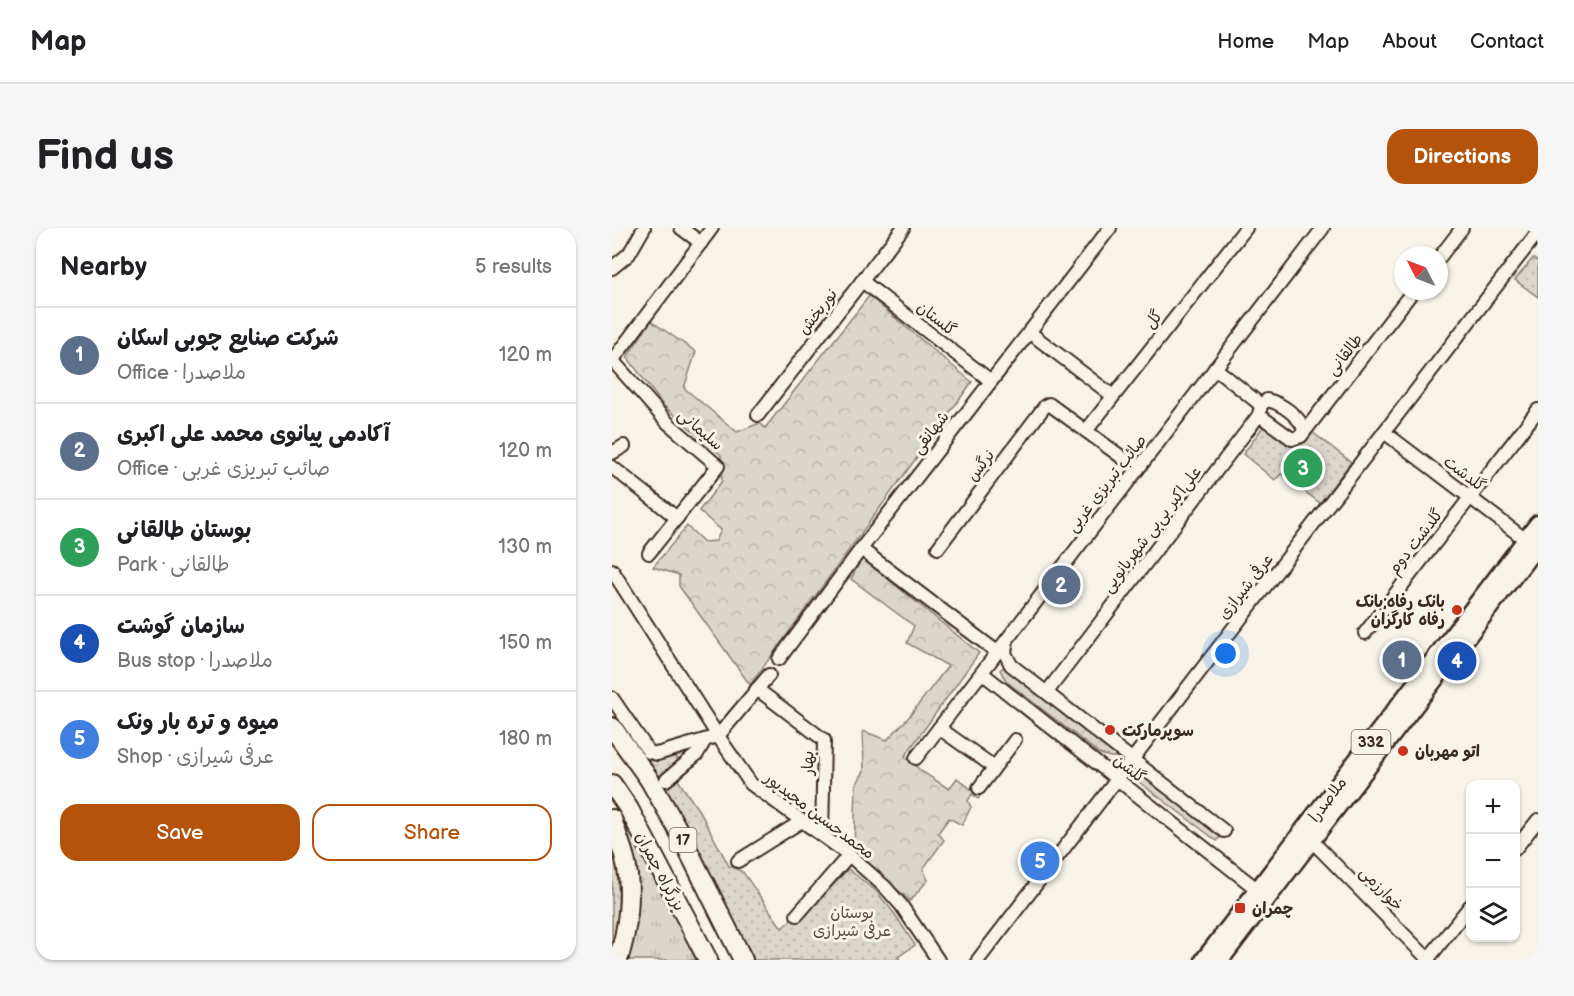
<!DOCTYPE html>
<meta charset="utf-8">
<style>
body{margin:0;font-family:"Balsamiq Sans","Playpen Sans Arabic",sans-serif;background:#f6f6f6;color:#202124}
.controls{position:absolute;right:18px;bottom:18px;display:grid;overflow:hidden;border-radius:12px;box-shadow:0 2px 4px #0004}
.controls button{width:54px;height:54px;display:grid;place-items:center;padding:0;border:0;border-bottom:2px solid #e0e0e0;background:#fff;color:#202124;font:30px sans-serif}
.compass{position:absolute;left:782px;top:18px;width:54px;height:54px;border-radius:50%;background:#fff;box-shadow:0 2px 4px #0004;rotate:312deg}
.you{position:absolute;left:614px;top:426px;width:21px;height:21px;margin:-15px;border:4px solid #fff;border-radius:50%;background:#1a73e8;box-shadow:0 0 0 9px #1a73e833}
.badge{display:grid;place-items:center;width:39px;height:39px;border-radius:50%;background:#b45309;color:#fff;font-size:20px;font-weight:700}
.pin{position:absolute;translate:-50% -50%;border:3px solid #fff;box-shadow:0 2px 6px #0006}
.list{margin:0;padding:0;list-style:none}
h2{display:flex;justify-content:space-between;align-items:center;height:78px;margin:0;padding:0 24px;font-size:26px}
h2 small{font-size:20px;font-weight:400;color:#757577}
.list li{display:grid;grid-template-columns:39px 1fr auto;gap:18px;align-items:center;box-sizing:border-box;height:96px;padding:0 24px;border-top:2px solid #e0e0e0}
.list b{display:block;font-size:22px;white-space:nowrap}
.list p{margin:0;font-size:20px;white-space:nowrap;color:#757577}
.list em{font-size:20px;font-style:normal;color:#757577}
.actions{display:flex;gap:12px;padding:18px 24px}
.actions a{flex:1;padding:14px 0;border:2px solid #b45309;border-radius:18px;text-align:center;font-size:21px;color:#b45309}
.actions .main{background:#b45309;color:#fff}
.icon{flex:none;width:33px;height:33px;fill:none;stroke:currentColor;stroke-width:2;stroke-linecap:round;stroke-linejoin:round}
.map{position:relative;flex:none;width:926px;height:732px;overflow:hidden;border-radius:18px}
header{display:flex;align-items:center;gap:36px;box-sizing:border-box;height:84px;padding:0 30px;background:#fff;border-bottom:2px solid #e0e0e0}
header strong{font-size:28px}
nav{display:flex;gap:33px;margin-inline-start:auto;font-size:21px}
.intro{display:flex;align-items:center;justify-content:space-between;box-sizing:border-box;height:144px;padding:0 36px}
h1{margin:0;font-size:42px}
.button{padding:15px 27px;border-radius:18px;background:#b45309;color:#fff;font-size:21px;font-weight:700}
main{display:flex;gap:36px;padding:0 36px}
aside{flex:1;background:#fff;border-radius:18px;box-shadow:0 2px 4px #0004}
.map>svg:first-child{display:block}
.grass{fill:url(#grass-tufts);stroke:#8b8074;stroke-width:1.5}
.forest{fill:url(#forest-crowns);stroke:#8b8074;stroke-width:1.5}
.park{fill:url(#park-dots);stroke:#8b8074;stroke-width:1.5}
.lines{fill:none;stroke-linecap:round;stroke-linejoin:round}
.minor-casing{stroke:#3b2a1e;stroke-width:16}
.major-casing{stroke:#3b2a1e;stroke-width:21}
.highway-casing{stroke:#3b2a1e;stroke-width:22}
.minor{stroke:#f7f3e8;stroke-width:12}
.major{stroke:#f7f3e8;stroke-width:16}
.highway{stroke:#f7f3e8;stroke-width:18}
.poi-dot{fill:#c8321e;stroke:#f7f3e8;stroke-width:2}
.labels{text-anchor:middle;stroke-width:6;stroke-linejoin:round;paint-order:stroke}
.shield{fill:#f7f3e8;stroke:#73665b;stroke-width:1.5}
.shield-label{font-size:15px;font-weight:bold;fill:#3b2a1e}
.street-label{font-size:16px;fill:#3b2a1e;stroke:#f7f3e8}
.poi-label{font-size:16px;font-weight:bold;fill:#3b2a1e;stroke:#f7f3e8;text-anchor:start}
.park-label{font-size:16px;fill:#5b4c41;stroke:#f7f3e8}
</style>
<header>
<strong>Map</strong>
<nav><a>Home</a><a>Map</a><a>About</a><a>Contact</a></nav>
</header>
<div class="intro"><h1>Find us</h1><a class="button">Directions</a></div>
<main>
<aside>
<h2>Nearby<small>5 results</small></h2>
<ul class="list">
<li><span class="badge" style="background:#5c6f8a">1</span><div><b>شرکت صنایع چوبی اسکان</b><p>Office · ملاصدرا</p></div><em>120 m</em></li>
<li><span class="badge" style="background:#5c6f8a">2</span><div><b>آکادمی پیانوی محمد علی‌ اکبری</b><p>Office · صائب تبریزی غربی</p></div><em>120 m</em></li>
<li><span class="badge" style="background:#2e9e5b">3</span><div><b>بوستان طالقانی</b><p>Park · طالقانی</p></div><em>130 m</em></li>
<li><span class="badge" style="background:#1a4fb4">4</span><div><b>سازمان گوشت</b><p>Bus stop · ملاصدرا</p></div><em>150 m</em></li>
<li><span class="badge" style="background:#3f7fe0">5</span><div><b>میوه و تره بار ونک</b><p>Shop · عرفی شیرازی</p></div><em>180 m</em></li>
</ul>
<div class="actions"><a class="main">Save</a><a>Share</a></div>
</aside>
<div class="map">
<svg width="926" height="732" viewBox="0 0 926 732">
<defs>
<pattern id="grass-tufts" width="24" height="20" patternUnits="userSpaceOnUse" patternTransform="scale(1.5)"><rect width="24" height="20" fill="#dbd6cb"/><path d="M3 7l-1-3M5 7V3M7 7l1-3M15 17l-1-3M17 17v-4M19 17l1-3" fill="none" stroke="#bdb8ae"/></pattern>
<pattern id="forest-crowns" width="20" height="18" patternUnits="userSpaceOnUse" patternTransform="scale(1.5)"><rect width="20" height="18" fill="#dbd6cb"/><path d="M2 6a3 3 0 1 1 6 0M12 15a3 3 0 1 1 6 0" fill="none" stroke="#bdb8ae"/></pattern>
<pattern id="park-dots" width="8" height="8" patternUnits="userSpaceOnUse" patternTransform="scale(1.5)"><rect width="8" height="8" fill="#dbd6cb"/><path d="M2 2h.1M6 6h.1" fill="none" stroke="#bdb8ae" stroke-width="1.8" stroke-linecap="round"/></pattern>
</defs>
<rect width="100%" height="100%" fill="#f7f3e8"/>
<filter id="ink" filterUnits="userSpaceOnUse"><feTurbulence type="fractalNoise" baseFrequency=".0167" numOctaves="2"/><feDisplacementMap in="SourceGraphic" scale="12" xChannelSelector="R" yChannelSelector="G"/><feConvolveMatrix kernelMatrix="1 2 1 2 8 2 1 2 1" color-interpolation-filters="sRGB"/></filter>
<g filter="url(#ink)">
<!-- grass -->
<g class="grass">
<path d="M12,591l21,32 51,109h-68c8,-31 12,-62 8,-94 -2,-16 -8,-31 -12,-47z"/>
<polygon points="0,614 7,633 6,700 0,719"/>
</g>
<!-- forest -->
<g class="forest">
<polygon points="257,68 360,154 138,457 67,358 67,347 41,339 75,298 92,314 104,313 109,302 87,283 110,253 109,227 51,177 15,129 39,93 84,124 72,160 125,204 148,195 153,200"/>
<polygon points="250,330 367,425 293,528 309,543 337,561 345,550 368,568 366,571 360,566 356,573 359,579 350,597 337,590 326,605 332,612 311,641 316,652 298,673 242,622 244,557 252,543 251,503 275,512 296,490 336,438 295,415 302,398 239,351"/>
<polygon points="393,438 508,529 498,529 488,526 395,454 388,442"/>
<polygon points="532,547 608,605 609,608 605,613 527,554 527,550"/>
</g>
<!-- park -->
<g class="park">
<polygon points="921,30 926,34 926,69 903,52"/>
<polygon points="651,199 655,199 685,222 700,204 739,234 708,275 669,246 663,252 631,226"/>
<polygon points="65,525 66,552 89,586 117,638 131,644 170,700 181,690 187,694 236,641 264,663 282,685 303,717 286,729 288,732 142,732 69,590 33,532"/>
</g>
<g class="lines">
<!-- minor casing -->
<g class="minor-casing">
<g id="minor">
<polyline points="69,0 89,15"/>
<polyline points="827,30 850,0"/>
<polyline points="0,40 17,26 32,0"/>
<polyline points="250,53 379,153"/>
<polyline points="417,104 501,168"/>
<polyline points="0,133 100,0"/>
<polyline points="1,133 56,195 106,238 37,325"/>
<polyline points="603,140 649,177"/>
<path d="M655,172c14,3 32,16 37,29l-3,7 -9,3 -33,-24 2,-10z"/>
<polyline points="146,187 291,0"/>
<polyline points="474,203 634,0"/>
<polyline points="772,204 914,312"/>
<polyline points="689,208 801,63"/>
<polyline points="0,225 12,218"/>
<polyline points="0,239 65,290"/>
<polyline points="326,320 433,178 437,176 526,241"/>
<polyline points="249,321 385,424"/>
<polyline points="0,342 106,508 139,556 237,627 273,659 289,677 326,732"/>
<polyline points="753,405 926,182"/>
<polyline points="395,412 393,425 399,437 612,603"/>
<polyline points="167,431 249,321 498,0"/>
<polyline points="370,445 646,662"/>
<polyline points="145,461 212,512 210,607"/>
<polyline points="435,464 647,187"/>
<polyline points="0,470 37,524 45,526 106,508 157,447"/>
<polyline points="327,500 382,539"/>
<polyline points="304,530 711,0"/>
<polyline points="54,552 85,526 93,512"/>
<polyline points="367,560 403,512"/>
<polyline points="699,612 817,732"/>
<polyline points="903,621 926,592"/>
<polyline points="126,633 190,593"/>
<polyline points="185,687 237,627"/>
<polyline points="816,731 858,678"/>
<polyline points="366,732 926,4"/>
</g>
</g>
<!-- major casing -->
<g class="major-casing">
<g id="major">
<polyline points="592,732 926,296"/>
<polyline points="608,732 926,316"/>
</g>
</g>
<!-- highway casing -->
<g class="highway-casing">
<g id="highway">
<polyline points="0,499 37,551 65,600 131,732"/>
<polyline points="0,556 17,581 96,732"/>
<path d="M0,591c4,14 10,27 13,40 8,32 3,70 -7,101"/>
</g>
</g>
<!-- minor -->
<use href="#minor" class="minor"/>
<!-- major -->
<use href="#major" class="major"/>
<!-- highway -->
<use href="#highway" class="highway"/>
</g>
</g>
<!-- markers -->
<g class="poi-dot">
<circle cx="845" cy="382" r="6"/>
<circle cx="498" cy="502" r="6"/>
<circle cx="791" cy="523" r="6"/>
<rect x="622" y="674" width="12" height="12" rx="3"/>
</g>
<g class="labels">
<!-- shield labels -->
<g class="shield">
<rect x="739.5" y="502" width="39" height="24" rx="4.5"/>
<rect x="57.5" y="600" width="27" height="24" rx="4.5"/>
</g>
<g class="shield-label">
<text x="759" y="519">332</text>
<text x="71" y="617">17</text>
</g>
<!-- street labels -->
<g class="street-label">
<text transform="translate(205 83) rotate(-52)" y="6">نوربخش</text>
<text transform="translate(325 90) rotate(38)" y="6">گلستان</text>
<text transform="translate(541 91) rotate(-52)" y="6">گل</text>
<text transform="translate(732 126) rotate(-52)" y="6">طالقانی</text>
<text transform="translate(89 201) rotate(41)" y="6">سلیمانی</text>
<text transform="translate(318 204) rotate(-52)" y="6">شهانقی</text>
<text transform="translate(368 237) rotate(-53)" y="6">نرگس</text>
<text transform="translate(853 245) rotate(37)" y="6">گلدشت</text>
<text transform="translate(494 255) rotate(-52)" y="6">صائب تبریزی غربی</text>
<text transform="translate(539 301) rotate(-53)" y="6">علی‌اکبر بی‌بی شهربانویی</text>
<text transform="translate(803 313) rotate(-52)" y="6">گلدشت دوم</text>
<text transform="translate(633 358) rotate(-52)" y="6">عرفی شیرازی</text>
<text transform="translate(195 535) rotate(-89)" y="6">بهار</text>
<text transform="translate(518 540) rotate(38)" y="6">گلشن</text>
<text transform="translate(715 571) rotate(-53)" y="6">ملاصدرا</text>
<text transform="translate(208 587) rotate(37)" y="6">محمدحسین مجیدپور</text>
<text transform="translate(49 643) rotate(62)" y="6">بزرگراه چمران</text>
<text transform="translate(770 660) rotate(46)" y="6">خوارزمی</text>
</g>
<!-- poi labels -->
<g class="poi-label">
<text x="833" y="379" text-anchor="end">بانک رفاه;بانک<tspan x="833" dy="18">رفاه کارگران</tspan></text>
<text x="510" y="508">سوپرمارکت</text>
<text x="803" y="529">اتو مهربان</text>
<text x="640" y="686">چمران</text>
</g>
<!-- park labels -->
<g class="park-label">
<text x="240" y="690">بوستان<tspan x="240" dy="18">عرفی شیرازی</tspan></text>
</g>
</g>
</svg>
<div class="controls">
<button>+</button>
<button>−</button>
<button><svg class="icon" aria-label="layers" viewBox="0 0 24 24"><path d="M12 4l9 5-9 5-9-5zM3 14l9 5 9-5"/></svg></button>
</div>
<svg class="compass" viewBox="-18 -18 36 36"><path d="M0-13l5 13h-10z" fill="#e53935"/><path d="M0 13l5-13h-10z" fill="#757577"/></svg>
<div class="you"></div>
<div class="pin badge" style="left:790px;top:432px;background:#5c6f8a">1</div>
<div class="pin badge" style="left:449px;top:357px;background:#5c6f8a">2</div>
<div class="pin badge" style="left:691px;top:240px;background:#2e9e5b">3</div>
<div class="pin badge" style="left:845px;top:433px;background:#1a4fb4">4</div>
<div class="pin badge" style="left:428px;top:633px;background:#3f7fe0">5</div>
</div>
</main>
